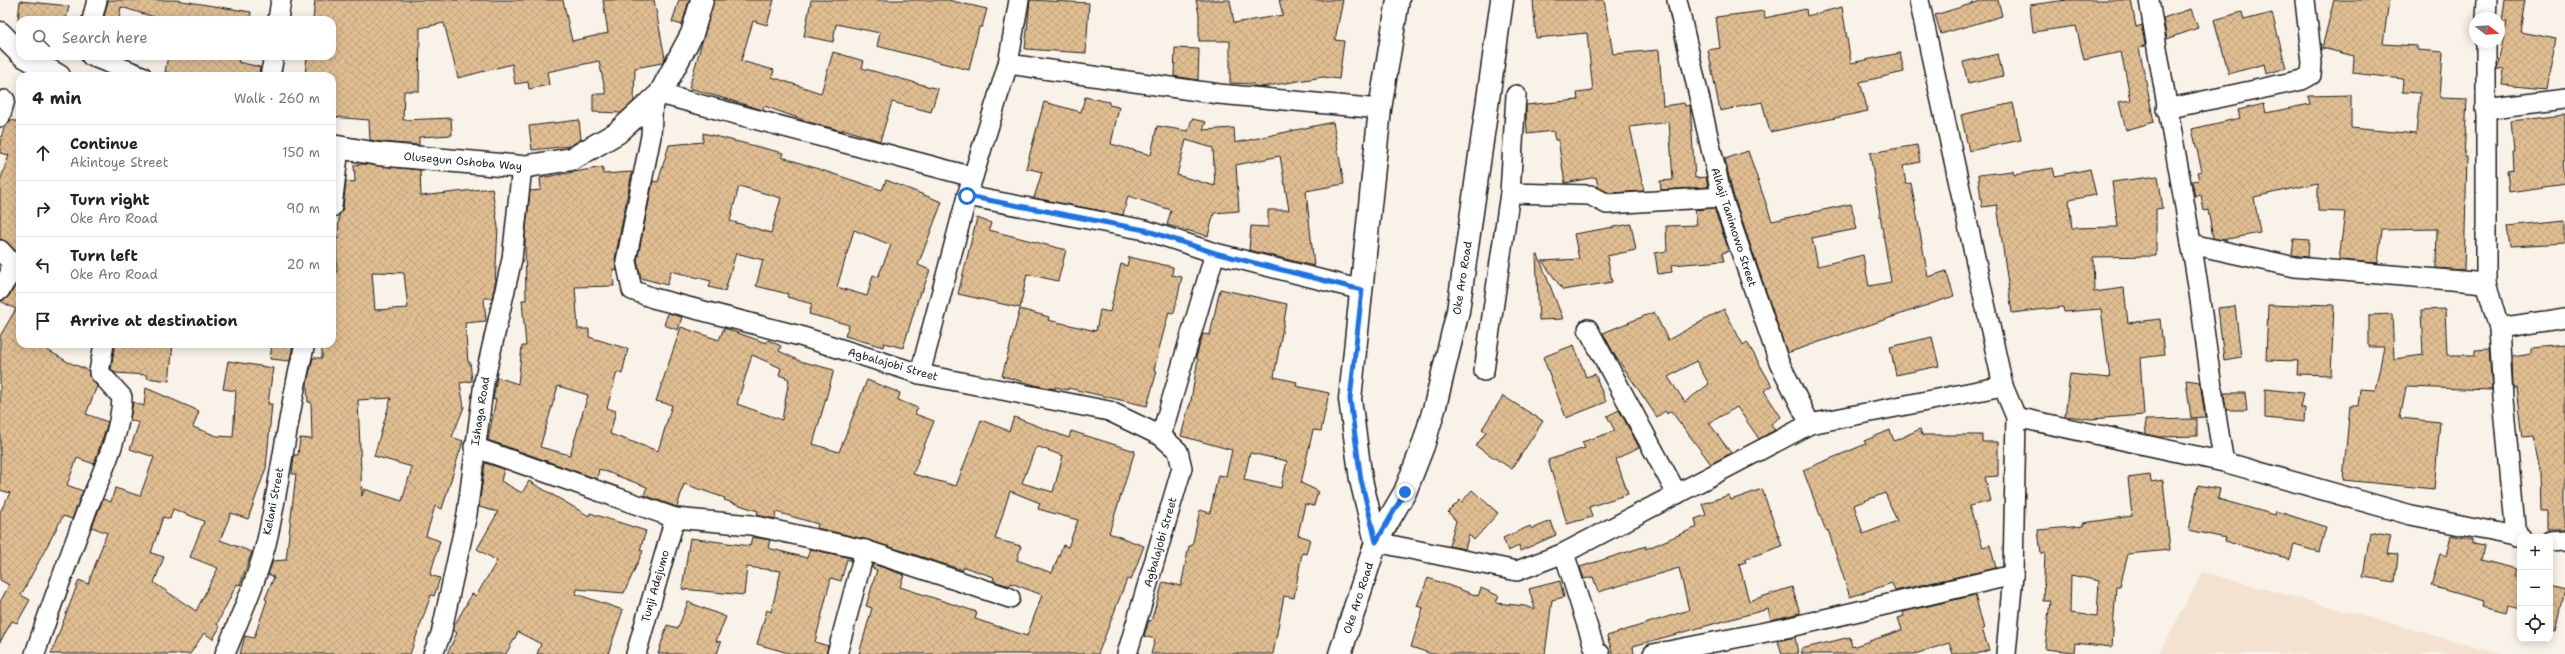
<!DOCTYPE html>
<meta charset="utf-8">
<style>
body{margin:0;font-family:"Shantell Sans",sans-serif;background:#f6f6f6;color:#222}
.controls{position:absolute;right:12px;bottom:12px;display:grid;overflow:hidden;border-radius:8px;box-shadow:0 2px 10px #0003}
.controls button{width:36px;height:36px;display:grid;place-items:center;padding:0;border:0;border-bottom:1px solid #e0e0e0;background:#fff;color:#222;font:20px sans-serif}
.compass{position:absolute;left:2469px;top:12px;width:36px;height:36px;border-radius:50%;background:#fff;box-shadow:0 2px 10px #0003;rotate:107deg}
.stop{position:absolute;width:12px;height:12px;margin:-9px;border:3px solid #1a73e8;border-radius:50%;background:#fff}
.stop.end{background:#1a73e8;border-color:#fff;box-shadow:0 1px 4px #0008}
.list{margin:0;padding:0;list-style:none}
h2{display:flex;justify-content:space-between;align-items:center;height:52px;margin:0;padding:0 16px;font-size:17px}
h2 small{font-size:13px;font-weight:400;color:#767676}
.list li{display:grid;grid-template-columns:26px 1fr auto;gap:12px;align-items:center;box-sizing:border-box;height:56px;padding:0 16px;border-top:1px solid #e0e0e0}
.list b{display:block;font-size:15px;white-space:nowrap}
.list p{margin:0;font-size:13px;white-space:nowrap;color:#767676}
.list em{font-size:13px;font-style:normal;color:#767676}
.icon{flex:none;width:22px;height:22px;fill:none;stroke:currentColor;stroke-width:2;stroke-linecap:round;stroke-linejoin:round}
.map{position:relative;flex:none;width:2565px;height:654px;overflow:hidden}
.search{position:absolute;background:#fff;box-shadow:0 2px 10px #0003;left:16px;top:16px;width:320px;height:44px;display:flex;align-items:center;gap:10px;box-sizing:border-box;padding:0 14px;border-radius:12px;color:#767676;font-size:15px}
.panel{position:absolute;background:#fff;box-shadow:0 2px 10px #0003;left:16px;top:72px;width:320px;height:276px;border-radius:12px}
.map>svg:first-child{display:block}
.built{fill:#f2e2cf}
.building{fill:url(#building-cross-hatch);stroke:#1c1c1c;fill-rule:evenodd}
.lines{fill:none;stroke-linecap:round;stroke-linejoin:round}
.street-casing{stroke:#1c1c1c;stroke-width:22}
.secondary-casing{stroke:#1c1c1c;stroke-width:25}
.street{stroke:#fff;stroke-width:19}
.secondary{stroke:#fff;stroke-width:22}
.route{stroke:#1a73e8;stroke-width:5}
.labels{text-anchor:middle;stroke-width:4;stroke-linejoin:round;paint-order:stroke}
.street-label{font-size:11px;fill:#1c1c1c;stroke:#fff}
</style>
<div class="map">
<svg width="2565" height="654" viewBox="0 0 2565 654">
<defs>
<pattern id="building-cross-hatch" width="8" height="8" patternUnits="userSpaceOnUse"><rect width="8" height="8" fill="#e0be92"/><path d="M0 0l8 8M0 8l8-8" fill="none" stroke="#c0a37d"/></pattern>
</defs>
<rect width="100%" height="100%" fill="#f9f2e9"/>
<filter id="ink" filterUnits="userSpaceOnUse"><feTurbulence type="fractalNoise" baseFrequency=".025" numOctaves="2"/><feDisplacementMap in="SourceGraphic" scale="8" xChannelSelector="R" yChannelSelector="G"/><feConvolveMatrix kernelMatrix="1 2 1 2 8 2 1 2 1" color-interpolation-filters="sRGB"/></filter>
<g filter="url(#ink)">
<!-- built -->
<polygon class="built" points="2203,572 2502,654 2159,654"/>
<!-- building -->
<g class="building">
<polygon points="110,0 176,0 251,12 250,20 164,20 121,7 119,20 103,20 108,1"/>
<polygon points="315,0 563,0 572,41 608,33 603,0 654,0 665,58 662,63 635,68 634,101 621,113 593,112 593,94 606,94 599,61 547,72 549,85 529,89 528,82 515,84 512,64 458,78 444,23 420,28 419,91 404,91 403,120 451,118 452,135 419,137 419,145 380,142 370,140 369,120 332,117 332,76 305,76 307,56 332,56 332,20 313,20"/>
<polygon points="679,0 689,0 682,25 672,22"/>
<polygon points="714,0 774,0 767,25 753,21 741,61 774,70 772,77 821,93 833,52 864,61 862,68 938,89 931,112 892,102 880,141 843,129 843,131 812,123 764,106 763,110 689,88"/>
<polygon points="811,0 948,0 987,9 982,27 979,27 969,70 877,46 880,33 836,24 833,42 804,36"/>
<polygon points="1030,0 1089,3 1086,53 1025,49"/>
<polygon points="1196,0 1230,0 1234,23 1283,15 1279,0 1343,0 1335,40 1344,41 1339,79 1323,77 1261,87 1254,86 1253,84 1230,83 1230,41 1199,41 1199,14"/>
<polygon points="1533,0 1604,0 1613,54 1659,50 1663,106 1684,103 1685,106 1690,105 1695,178 1706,177 1708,187 1661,190 1660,181 1673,180 1669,122 1630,127 1644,191 1609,193 1598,187 1596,177 1565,183 1558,140 1555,140 1553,131 1527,134 1526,105 1578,100 1577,93 1593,91 1587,33 1536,38"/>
<polygon points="1984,0 1998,0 2002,16 1941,34 1935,15"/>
<polygon points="2067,0 2131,0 2136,27 2142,25 2145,46 2139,48 2154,122 2126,130 2119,102 2131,100 2121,52 2084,60 2076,26 2033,32 2030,5"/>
<polygon points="2334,0 2389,0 2383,44 2417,46 2417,50 2443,52 2440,98 2467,99 2464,157 2467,157 2464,270 2436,268 2437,229 2382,230 2378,263 2339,260 2345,212 2318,211 2318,183 2254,197 2260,233 2222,240 2213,238 2208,210 2204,211 2201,195 2195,196 2192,181 2199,180 2197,172 2202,171 2192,129 2240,118 2238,110 2264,104 2266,113 2310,104 2308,96 2351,95 2351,128 2416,134 2420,93 2402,92 2403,79 2353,73 2354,56 2322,48"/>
<polygon points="2505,0 2525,0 2520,32 2556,39 2546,89 2502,85 2504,69 2497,68 2507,22 2502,22"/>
<polygon points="20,1 69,6 66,20 18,20"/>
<polygon points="1842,7 1851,63 1900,53 1904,72 1860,82 1868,111 1770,132 1762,102 1720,111 1708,50 1720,48 1716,17 1764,11 1765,18 1806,9 1807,16"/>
<polygon points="2191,9 2198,28 2167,39 2163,18"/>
<polygon points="2242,12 2244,20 2272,13 2286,68 2266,74 2264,64 2229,74 2214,20"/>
<polygon points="1175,48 1199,49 1198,80 1174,76"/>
<polygon points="1998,54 2003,76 1968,84 1963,62"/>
<polygon points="168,56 240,56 238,62 260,67 259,76 185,76 165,72"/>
<path d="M1085,97l24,5v3l10,2 -8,37 40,11 6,-29 31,5 4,-12 14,3 -3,8 31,-2 1,15 98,-21 11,62 -38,7 8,75 -65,-16 2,-24 17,1v-17h21l-9,-54 -44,9 3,46 -25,2 -6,23 -41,-11 4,-15 -43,-14 -5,19 -89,-17 8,-26 -16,-4 18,-66 37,10zM1186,140l27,8 2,38 -38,-11z"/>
<polygon points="2013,103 2021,140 1969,151 1961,115"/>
<polygon points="2565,115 2565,161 2563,161 2565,184 2509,192 2507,170 2513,169 2512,151 2514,151 2511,121"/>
<polygon points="11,120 20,122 20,256 8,243 0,239 0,181 9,155 0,153 0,143 4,127"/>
<polygon points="579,120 581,139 570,146 532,150 529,126"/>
<path d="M703,133l80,20 -1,4 100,33 4,-10 56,22 -24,63 12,5 -8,22h-2l-17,56 -19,-5 -1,4 -38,-11 4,-11 -40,-11 3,-10 -25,-7 1,-3 -32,-8 7,-26 -27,-7 -11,38 -16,-4 2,-6 -40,-10 -4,14 -26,-7 -4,-17 16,-80 5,1 11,-37 34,-3zM739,186l42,12 -10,35 -41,-12zM854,230l37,15 -13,32 -5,-2 -6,21 -30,-9z"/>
<polygon points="1917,145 1920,162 1903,166 1906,184 1911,183 1928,277 1946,271 1954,296 1787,353 1733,194 1725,159 1748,151 1772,221 1851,204 1857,229 1812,238 1818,266 1863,255 1869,286 1891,282 1870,153"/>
<path d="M363,164l57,6 1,26 71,-8 6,39 -3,57 -3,14h-8l2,23 -21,2 3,39h2l2,19 -12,2 4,24 -12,30 11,4 -21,68 -7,-3 -9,30 14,5 -10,34 10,3 -6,18 -3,-1 -21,59h-170l5,-18 9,2 13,-38 -2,-1 9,-22 -6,-3 5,-13 13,-1 10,-86h-4l2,-19h4l2,-17 12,1 -1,-37h-3l-1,-18 3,-14 3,-12h9v-14h10v-72h5l-1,-33h2l1,-24 4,-7 3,-27 9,1 -1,-17zM372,272l32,1 4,35 -33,2zM391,398l-17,58 38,11 -10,34 -38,-12 -2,7 -4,-96z"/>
<path d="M603,167v7l29,-2 -17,87 2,12 -4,-2 1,17 -39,1 3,42h11v8l39,12 -6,25 -5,-2 -10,36 9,3 -6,23 48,17 14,-46 -16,-4 25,-74 38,13 5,-12 42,15 2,-3 13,6 -2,5 21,10 34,9 -21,74 26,8 28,-72 33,13 -2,7 20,8 -3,6 19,7 -21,53 43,12 25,-66 28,11 5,-14 55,21 2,-7 64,20 -26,82 35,13 -13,34 -4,-1 -29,75h-239l13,-46 -6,-2 11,-36 -5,-2 1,-4 31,11 -4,12 77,25 -2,7 52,17 15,-41 -31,-12 -1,3 -17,-5 1,-4 -30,-10 -1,3 -95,-30 -51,-12 1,-4 -42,-12 -1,7 -18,-4 1,-4 -34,-11 1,-2 -41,-14 -7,23 -33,-12 3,-8 -48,-18 -2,10 -109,-39 8,-41 -3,1 4,-23 21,7 4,-38h4l-4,-46h4l-1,-62 5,-47 11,-1 -1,-12zM752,355l29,13 -2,7 10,4 -7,41 -45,-16zM558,386l30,9 -18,60 -30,-8zM1039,447l24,9 -10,36 -31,-9 13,-34zM1010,491l30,12 -2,6 40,11 -10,27 -5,-2 -11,28 -35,-13 4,-14 -26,-7z"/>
<polygon points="2053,168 2055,176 2090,169 2096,195 2069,200 2072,228 2118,227 2112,182 2158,176 2163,208 2156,209 2156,256 2093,257 2094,292 2124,288 2128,323 2160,319 2164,355 2140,358 2144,415 2091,419 2065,416 2070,374 2110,378 2101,309 2064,312 2063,307 2012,313 1997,205 1982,207 1978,175 2013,171 2014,175"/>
<polygon points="1714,208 1729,251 1722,253 1724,261 1671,265 1672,272 1658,274 1655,253 1667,251 1666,226 1697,225 1695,210"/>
<polygon points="977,218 991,223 989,230 1066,250 1058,281 1027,274 1020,308 958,294"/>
<polygon points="2565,220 2565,243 2511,246 2508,226"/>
<polygon points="1631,224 1636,250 1607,256 1612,282 1563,290 1542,261 1579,259 1574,234"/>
<polygon points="2294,239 2309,240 2308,257 2292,255"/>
<polygon points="1536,255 1538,255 1563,319 1539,320"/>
<polygon points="1129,257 1173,267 1172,275 1182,277 1174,313 1169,312 1159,349 1154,370 1157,371 1147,406 1068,388 1068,390 1055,387 1055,389 1039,386 1002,376 1020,309 1049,317 1048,320 1096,331 1100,310 1110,312 1121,264 1127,266"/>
<polygon points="20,278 20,344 37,344 68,362 88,370 89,375 97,386 86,414 108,422 94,464 77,458 67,485 83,491 72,519 63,516 21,595 30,600 17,623 12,621 0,642 0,602 9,585 0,580 0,512 10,493 0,490 0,336 16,309 0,301 9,296"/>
<path d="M1220,289l67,15 -13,73 23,5 -1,4 33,7 -8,38 -8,-1 -12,53 17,8 -4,15 -9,-2 -7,31 12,4 -4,15 -4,-1 -8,45 -10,-2 -11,58h-122l4,-15 -11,-3 5,-16 2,1 12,-39 18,4 8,-40h3l8,-36 10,3 8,-38 8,1 6,-26 -51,-14 8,-30h1l8,-47 -2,-1 1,-4 6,-20 7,1zM1250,453l37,8 -6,27 -37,-8z"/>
<polygon points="2300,304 2334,305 2331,375 2297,374 2298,361 2266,360 2268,305 2300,306"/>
<polygon points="2235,306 2241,357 2224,360 2218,308"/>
<path d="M1724,309l19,36 4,-3 25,44 -8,5 17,26 -10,7 4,6 -16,9 -22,-32 -28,16 22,30 -20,11 -40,-53 -4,3 -2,-3 -8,6 -43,-63 -11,-21 51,-21 14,28zM1696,361l13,23 -24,18 -17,-25z"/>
<polygon points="2445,309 2447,355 2475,355 2475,350 2489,349 2492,390 2406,387 2400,418 2440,422 2434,489 2343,480 2350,406 2358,406 2360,389 2375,390 2384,347 2369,347 2369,315 2392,314 2394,359 2423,355 2421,310"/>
<polygon points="668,313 682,317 678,330 664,325"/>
<polygon points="1932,337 1939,366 1896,375 1890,347"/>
<polygon points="115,344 173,344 169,381 147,378 147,375 115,373 111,369"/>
<polygon points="272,344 293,344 290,361 270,359"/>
<polygon points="1574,345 1586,377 1595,374 1606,402 1566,418 1543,357"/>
<polygon points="2565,345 2565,529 2547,529 2547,512 2540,512 2539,471 2532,436 2522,437 2516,388 2513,388 2512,356 2532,353 2532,348"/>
<path d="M228,361l45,7 -5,36h4l-6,64 -18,51 -17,-6 -11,27 32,12 -12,33 -3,-1 -20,40 3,3 -7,12 -9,-6 -14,21h-139l28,-74 9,4 19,-51 -15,-6 11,-28 8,3 4,-14 25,8 14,-39 -24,-8 9,-26 -9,-3 3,-18 11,4 2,-18 53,23 -6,16 24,9 16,1 3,-46 -13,-2zM173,509l31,12 -14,36 28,11 -22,43 -42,-28 10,-26 -13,-4 12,-36 7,2z"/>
<polygon points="2186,380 2200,382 2205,417 2191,418"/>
<polygon points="2265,389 2303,393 2300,408 2305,408 2304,422 2265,418"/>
<polygon points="2224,393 2245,393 2247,410 2226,410"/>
<polygon points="1503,396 1543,421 1512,469 1476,446 1486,432 1482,429"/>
<polygon points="1619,410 1639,447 1616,459 1628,494 1589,507 1592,517 1567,524 1548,460 1585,448 1582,442 1615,431 1607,416"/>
<polygon points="2197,419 2197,436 2161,437 2146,434 2145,420"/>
<path d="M1920,429l2,6h60v7h16v34l-13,1 6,24 -22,5 14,41 7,-2 6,23 -101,23 -3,-8 -42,14 -22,-67 -2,1 -23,-61 63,-26 -2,-3 26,-11 4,11zM1885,493l12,28 -34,13 -9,-29z"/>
<polygon points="485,463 504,469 501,481 522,493 529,481 589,516 590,513 646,531 640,550 643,551 624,593 577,589 576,594 623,610 608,654 537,654 541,644 518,632 506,654 447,654 457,633 453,630 454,626 472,594 476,596 497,561 477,549 498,512 479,507"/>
<path d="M2150,475l1,7 12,-2 7,70 -42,4 -8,32h-4l-4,61 -37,-4 -1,9 -29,-3 5,-48h-7l2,-48 -4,1 -3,-24 45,-4v-3l49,-7 -4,-38zM2071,575l28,6 -2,35 -27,-3z"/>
<polygon points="2198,485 2220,489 2218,499 2275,515 2276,511 2326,527 2319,552 2294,545 2290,559 2224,541 2225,538 2189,530"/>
<polygon points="1762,489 1782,546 1745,559 1746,562 1739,564 1749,601 1792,587 1800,613 1771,620 1768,609 1633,646 1634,654 1613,654 1607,636 1689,610 1679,568 1598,592 1593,577 1584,579 1580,567 1646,546 1646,549 1697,527 1695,519 1706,515 1702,504 1729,495 1731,500"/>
<polygon points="1472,490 1498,513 1474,540 1469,535 1465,549 1449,546 1456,521 1448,512 1460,500 1462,502"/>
<polygon points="1551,521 1556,535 1520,551 1519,546 1508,551 1503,538 1530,526 1532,529"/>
<polygon points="2370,532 2391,536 2387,554 2398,555 2395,582 2363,577"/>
<polygon points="2451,535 2473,540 2473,544 2484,546 2481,560 2517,569 2515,577 2520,577 2520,608 2508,605 2506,612 2483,606 2484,601 2431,586 2440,554 2446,556"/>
<polygon points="752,537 770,540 768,548 807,558 810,549 851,558 851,561 847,559 841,581 831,578 815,642 828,646 826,654 792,654 757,644 767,610 771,612 781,571 747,567 744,595 682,589 690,538 750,546"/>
<polygon points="1428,578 1478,596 1481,588 1499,596 1496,603 1525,606 1535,610 1529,589 1560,581 1564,597 1552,600 1545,654 1432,654 1411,647 1423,608 1417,606"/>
<polygon points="2550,586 2565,590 2556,631 2550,630"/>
<polygon points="1975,595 1984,629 1982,629 1989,650 1977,654 1953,654 1949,643 1915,654 1802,654 1801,649 1850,637 1852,647 1902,630 1898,618 1904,616 1903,612"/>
<polygon points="688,602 726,617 716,641 721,642 717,654 658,654 667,625 678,628"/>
<polygon points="1795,637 1798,654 1782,654 1778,641"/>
</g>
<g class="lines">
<!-- street casing -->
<g class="street-casing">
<g id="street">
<polyline points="1677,0 1722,197 1779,362 1810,424"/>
<polyline points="1919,0 2003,386 2016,417 2013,575 2006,654"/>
<path d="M2149,0c13,81 29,162 42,243 13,72 19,146 33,219"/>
<polyline points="2486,18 2487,0"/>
<polyline points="92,20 97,0"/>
<polyline points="278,20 281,0"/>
<polyline points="2486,42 2486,283 2499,328 2503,398 2516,537"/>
<polyline points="91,56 142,76"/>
<polyline points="1008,64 1219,94 1380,109"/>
<polyline points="270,76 274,56"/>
<polyline points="660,94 973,177"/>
<polyline points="1516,95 1510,193 1590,195 1607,204 1722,197"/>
<polyline points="653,99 651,136 626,261 632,290 653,298 800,336 920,374 1109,411 1161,436 1178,451 1182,468 1127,654"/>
<polyline points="2166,109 2302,80 2311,75 2312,63 2305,0"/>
<polyline points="2485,109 2565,99"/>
<polyline points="0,117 5,100"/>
<polyline points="967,196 1145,230 1215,253 1362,290"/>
<polyline points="332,207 339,148"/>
<polyline points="2191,244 2295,267 2486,283"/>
<polyline points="0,250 11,262 10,274 0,290"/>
<polyline points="2499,328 2565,318"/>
<polyline points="1588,329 1677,494"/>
<polyline points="1484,371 1510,193"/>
<polyline points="920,374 967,196 1008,64 1019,0"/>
<polyline points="2016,417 2224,462 2411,515 2520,537"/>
<polyline points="1161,436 1215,253"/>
<polyline points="474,447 675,518 751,525 865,550 1010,598"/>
<polyline points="2550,541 2565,540"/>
<polyline points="1376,542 1517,571 1564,553 1810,424 2003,386"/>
<polyline points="1564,553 1596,653 1600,654"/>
<path d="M35,654c16,-50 35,-98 53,-147 14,-34 33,-74 34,-110l-23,-25 5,-28"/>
<path d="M225,654c16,-40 35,-80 44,-123 13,-62 20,-125 36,-187"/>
<polyline points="433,654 441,634 467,514 484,382 512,259 522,167"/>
<polyline points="636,654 675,518"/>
<polyline points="837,654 865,550"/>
<polyline points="1653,654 1786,628 2013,575"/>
</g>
</g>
<!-- secondary casing -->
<g class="secondary-casing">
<g id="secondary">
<polyline points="0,33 20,53"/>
<polyline points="24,56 59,76"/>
<polyline points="332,146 378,154 522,167 572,159 617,133 660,94 692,34 702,0"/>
<polyline points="1376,542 1361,480 1350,399 1380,109 1398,0"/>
<polyline points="1340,654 1376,542 1405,492 1423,446 1435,406 1458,311 1502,0"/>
</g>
</g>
<!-- street -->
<use href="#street" class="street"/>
<!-- secondary -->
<use href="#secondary" class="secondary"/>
</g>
</g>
<g class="lines" filter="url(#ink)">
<!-- route -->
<polyline class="route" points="967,196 1145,230 1215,253 1362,290 1350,399 1361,480 1376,542 1405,492"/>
</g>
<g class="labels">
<!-- street labels -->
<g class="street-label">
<text transform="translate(463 161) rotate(5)" y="4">Olusegun Oshoba Way</text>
<text transform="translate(1734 227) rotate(72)" y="4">Alhaji Tanimowo Street</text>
<text transform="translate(1462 278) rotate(-81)" y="4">Oke Aro Road</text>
<text transform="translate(893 364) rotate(16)" y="4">Agbalajobi Street</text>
<text transform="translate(480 411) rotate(-81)" y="4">Ishaga Road</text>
<text transform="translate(273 501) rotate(-79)" y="4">Kelani Street</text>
<text transform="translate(1160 542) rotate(-74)" y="4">Agbalajobi Street</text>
<text transform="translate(655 586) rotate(-74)" y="4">Tunji Adejumo</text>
<text transform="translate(1358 598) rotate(-72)" y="4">Oke Aro Road</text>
</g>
</g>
</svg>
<div class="controls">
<button>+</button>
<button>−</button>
<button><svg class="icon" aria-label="locate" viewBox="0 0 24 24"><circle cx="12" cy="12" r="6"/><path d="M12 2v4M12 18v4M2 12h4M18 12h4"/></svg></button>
</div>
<svg class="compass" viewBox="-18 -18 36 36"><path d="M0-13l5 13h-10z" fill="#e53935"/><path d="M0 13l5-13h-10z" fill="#767676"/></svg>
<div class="stop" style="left:967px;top:196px"></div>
<div class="stop end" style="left:1405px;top:492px"></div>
<div class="search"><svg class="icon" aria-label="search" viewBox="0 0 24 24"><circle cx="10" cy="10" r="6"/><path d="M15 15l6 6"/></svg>Search here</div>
<section class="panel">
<h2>4 min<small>Walk · 260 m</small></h2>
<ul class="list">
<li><svg class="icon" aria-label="ahead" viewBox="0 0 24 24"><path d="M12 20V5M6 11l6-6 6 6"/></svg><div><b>Continue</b><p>Akintoye Street</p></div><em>150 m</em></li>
<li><svg class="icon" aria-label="right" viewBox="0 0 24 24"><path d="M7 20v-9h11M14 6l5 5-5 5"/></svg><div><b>Turn right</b><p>Oke Aro Road</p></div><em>90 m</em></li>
<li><svg class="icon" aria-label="left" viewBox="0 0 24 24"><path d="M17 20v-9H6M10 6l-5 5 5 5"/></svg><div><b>Turn left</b><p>Oke Aro Road</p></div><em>20 m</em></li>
<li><svg class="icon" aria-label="arrive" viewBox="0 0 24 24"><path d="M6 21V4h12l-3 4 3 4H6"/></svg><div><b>Arrive at destination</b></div></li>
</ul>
</section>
</div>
